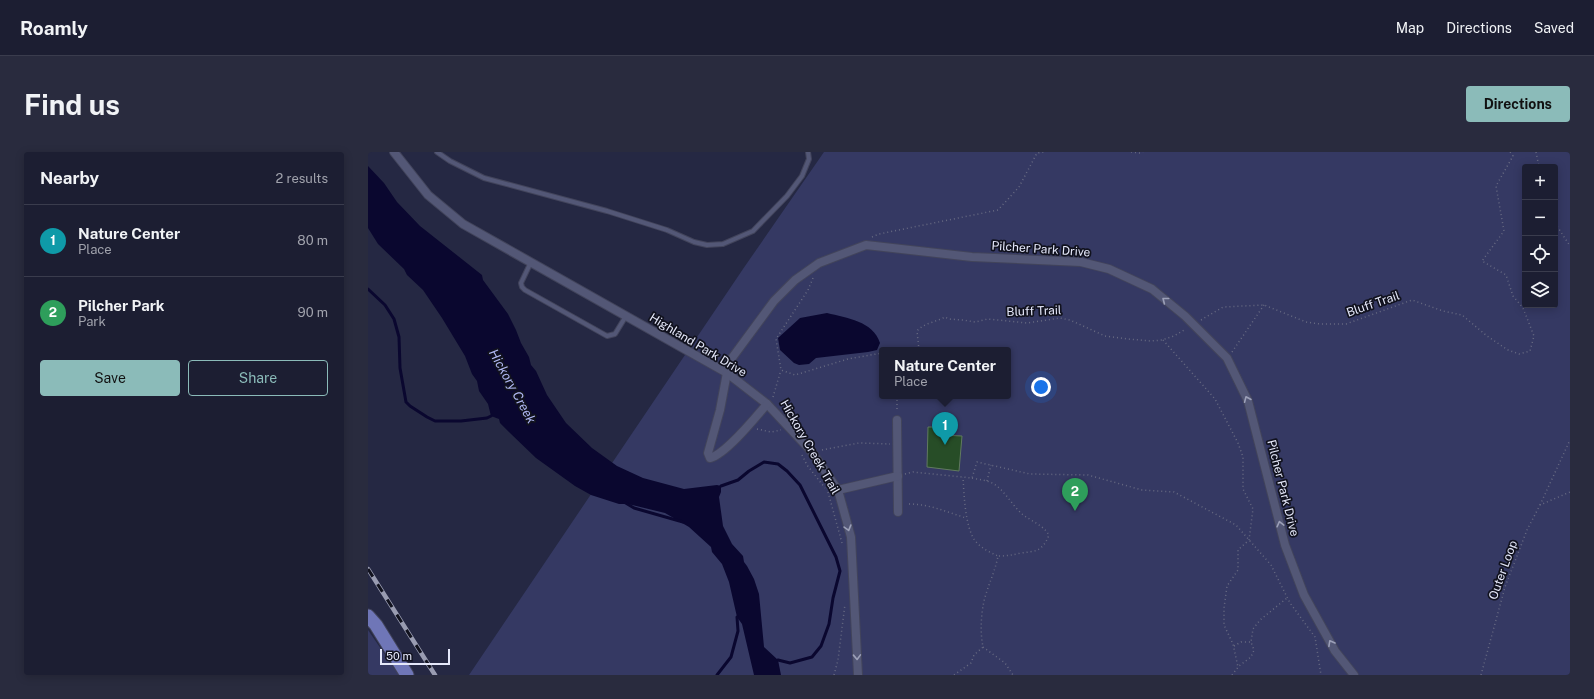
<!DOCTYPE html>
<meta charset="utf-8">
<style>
body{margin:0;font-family:"Public Sans",sans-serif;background:#292b3e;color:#f1f3f6}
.controls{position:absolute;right:12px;top:12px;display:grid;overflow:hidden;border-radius:4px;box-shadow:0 2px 10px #0003}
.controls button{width:36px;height:36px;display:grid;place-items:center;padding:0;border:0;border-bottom:1px solid #3a3c4d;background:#1c1e32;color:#f1f3f6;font:20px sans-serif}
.scale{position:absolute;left:12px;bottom:10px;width:70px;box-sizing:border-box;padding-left:4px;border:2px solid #e5e8fa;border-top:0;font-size:11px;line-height:14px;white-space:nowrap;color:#e5e8fa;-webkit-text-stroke:3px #11121e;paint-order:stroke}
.you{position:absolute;left:673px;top:235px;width:14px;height:14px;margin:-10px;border:3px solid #fff;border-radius:50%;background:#1a73e8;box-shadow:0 0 0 6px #1a73e833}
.badge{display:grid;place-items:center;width:26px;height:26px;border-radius:50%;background:#8bbbb9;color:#fff;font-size:13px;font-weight:700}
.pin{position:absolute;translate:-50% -33px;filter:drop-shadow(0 1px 2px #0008)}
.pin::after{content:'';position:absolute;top:21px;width:14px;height:12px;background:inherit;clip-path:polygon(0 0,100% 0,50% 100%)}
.popup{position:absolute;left:511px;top:195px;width:132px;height:52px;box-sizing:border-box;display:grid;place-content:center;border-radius:4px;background:#1c1e32;filter:drop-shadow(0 1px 3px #0005);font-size:13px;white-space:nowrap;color:#a0a2ac}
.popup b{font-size:15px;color:#f1f3f6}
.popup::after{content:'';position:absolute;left:50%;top:100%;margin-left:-8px;border:8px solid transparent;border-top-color:#1c1e32}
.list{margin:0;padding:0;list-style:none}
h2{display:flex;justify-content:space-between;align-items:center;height:52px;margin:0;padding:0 16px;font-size:17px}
h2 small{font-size:13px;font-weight:400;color:#a0a2ac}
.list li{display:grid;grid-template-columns:26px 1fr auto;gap:12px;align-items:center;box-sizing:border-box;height:72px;padding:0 16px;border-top:1px solid #3a3c4d}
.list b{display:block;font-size:15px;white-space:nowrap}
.list p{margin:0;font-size:13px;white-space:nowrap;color:#a0a2ac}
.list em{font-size:13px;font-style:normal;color:#a0a2ac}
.actions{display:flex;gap:8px;padding:12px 16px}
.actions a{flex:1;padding:9px 0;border:1px solid #8bbbb9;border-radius:4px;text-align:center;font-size:14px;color:#8bbbb9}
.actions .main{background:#8bbbb9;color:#111}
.icon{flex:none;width:22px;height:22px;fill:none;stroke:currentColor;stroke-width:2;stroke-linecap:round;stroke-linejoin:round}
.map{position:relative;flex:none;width:1202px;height:523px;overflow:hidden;border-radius:4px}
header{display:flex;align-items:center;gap:24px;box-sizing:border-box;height:56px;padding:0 20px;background:#1c1e32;border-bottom:1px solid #3a3c4d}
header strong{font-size:19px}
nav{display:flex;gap:22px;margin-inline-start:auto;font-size:14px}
.intro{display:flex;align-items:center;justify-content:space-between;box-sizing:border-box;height:96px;padding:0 24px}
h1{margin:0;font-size:28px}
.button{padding:10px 18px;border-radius:4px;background:#8bbbb9;color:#111;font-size:14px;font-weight:700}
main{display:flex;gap:24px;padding:0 24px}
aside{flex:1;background:#1c1e32;border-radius:4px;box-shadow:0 2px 10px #0003}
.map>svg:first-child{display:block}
.green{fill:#353963;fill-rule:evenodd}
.water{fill:#0a072f}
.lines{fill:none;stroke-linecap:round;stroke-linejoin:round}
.stream{stroke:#0a072f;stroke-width:3}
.building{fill:#274d27;stroke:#617a60}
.lane-casing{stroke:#42445b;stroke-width:6}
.street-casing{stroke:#42445b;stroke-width:10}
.primary-casing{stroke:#42445b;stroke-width:15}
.path{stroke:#676a82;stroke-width:1.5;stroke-dasharray:1 3;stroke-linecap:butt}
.lane{stroke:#535776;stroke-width:4}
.street{stroke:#535776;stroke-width:8}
.primary{stroke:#6f76b7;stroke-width:13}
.rail-casing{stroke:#999cb1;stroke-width:4.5}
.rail{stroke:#11121e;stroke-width:3;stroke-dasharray:9;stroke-linecap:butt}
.oneway{stroke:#9ca0b8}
.labels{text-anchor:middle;stroke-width:3.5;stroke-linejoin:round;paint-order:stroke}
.street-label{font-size:12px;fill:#e5e8fa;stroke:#11121e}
.water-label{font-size:13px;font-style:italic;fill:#b1b9f5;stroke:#11121e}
</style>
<header>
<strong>Roamly</strong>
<nav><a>Map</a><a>Directions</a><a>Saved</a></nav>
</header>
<div class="intro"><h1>Find us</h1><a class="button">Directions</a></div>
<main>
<aside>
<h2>Nearby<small>2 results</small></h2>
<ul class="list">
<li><span class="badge" style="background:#0f9aa8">1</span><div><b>Nature Center</b><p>Place</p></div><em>80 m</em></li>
<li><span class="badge" style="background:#2e9e5b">2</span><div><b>Pilcher Park</b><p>Park</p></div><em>90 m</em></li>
</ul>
<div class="actions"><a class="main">Save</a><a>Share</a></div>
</aside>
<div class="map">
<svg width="1202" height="523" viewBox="0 0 1202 523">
<rect width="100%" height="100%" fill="#252843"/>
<!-- green -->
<g class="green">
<path d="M456,0h746v523h-1101l274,-406zM1157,15h30v138h-30zM514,198h126v46h-126z"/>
<polygon points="0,478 31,523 0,523"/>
</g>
<!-- water -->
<g class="water">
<polygon points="0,14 16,31 29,50 52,74 114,123 115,128 140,162 148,178 153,191 161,205 163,213 168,219 179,243 198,271 224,296 249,314 275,326 316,337 349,333 353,334 353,340 351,345 355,374 364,392 375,404 376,410 379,414 386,427 391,442 396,495 410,508 413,523 386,523 374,472 369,465 361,430 354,412 344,400 343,395 321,375 297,361 260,352 251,352 223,343 207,334 168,306 142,281 132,271 131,267 123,264 120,252 111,239 109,229 104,222 97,204 74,166 55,138 39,123 36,117 10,92 0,76"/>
<path d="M459,161c20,5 46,8 53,30l-3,7 -9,2 -52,6 -7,6 -10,1 -5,-2 -14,-13 -2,-12 22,-20z"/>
</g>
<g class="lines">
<!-- stream -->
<g class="stream">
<polyline points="0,137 17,153 26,167 31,185 32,216 38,250 42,254 59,265 67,269 93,269 119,266 123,264"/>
<polyline points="353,334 370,328 381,319 396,310 410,312 419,319 432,333 468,405 472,419 465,446 461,472 453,494 444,505 422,511 410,508"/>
<polyline points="256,350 266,356 315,370"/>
<polyline points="349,523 363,505 370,479 369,465"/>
</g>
</g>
<!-- building -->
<polygon class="building" points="560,275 575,275 574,283 594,284 591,319 559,315"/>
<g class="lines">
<!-- lane casing -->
<g class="lane-casing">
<g id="lane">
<polyline points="69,0 82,9 116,26 239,59 299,78 326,90 339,93 355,92 385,79 419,44 434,24 441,7 440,0"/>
<polyline points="163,110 153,131 154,135 157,138 239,184 247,182 258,164"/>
</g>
</g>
<!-- street casing -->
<g class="street-casing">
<g id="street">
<polyline points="26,0 60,43 95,72 359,221 399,252 444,300 470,338 483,385 490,523"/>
<path d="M399,252c-12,14 -41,50 -57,54l-2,-5 12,-43 9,-48 45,-61 21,-21 24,-17 47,-18 106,12 109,5 28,7 43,20 33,27 42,42 21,43 37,144 19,50 31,56 19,24"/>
<polyline points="529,268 530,360"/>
<polyline points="470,338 530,324"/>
</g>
</g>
<!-- primary casing -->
<g class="primary-casing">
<polyline id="primary" points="0,464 8,473 39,523"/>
</g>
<!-- path -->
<g class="path">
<polyline points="763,0 772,1 775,0"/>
<polyline points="1168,0 1171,15"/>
<polyline points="1187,71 1202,94"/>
<polyline points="504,85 511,82 630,58 651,35 669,1 676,0"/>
<polyline points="445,126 440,138 408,187 413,218 427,223 480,207 514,201"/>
<polyline points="833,168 855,155 896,153 938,170 952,172 978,172 1044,148 1075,159 1094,163 1119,184 1140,198 1151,202 1162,199 1166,184 1155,156 1145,144 1138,123 1114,109 1136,79 1128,34 1145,4 1142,0"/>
<polyline points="795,188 847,247 870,291 875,305 875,337 885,357 881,388 870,398 870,418 859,434 856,456 856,473 865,492 870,515"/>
<path d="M551,198l-2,-19c7,-8 19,-9 28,-14l4,2 14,1 12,2 13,-3 39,4 33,-5 10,2 35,16 23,3 23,2 11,-1 12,-4 12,-7"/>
<polyline points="864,200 896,153"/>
<polyline points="529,244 529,260"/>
<polyline points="405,245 413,218"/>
<polyline points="389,277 403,280 413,278"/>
<polyline points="454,298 491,291 522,292"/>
<polyline points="434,303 439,313 457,336"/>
<polyline points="537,322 545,320 604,326 609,310 662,322 720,323 774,338 806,340 868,373 903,413 922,451 947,485 953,523"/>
<path d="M604,326c8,2 15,2 22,6 11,7 18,21 28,30 9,7 21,11 27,21 -7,17 -13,16 -28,18 -8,2 -14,3 -23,3"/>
<polyline points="619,329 623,313"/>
<polyline points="460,340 474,391"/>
<path d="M541,352c20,0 38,8 57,14"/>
<polyline points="1172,353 1202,288"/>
<polyline points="866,494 873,490 883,490"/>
<polyline points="615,495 637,511 645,523"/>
<polyline points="466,523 470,508 477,452"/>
<path d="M586,523l17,-12 3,-8 9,-8c-3,-15 -2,-32 1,-46 4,-16 11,-29 14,-45 -7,-3 -15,-7 -21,-13 -12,-12 -13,-49 -14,-66"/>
<polyline points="864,523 871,514 883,505 886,498 883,490 885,477 892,468 919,446"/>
<polyline points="1113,523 1137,435 1159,378 1172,353 1202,340"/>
</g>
<!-- lane -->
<use href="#lane" class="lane"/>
<!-- street -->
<use href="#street" class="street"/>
<!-- primary -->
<use href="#primary" class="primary"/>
<!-- rail casing -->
<g class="rail-casing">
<polyline id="rail" points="0,417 67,523"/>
</g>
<!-- rail -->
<use href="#rail" class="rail"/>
</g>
<!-- one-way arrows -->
<defs><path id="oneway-chevron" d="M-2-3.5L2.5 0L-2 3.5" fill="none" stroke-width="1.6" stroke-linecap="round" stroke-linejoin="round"/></defs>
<g class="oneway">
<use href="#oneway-chevron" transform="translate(797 148) rotate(-142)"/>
<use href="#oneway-chevron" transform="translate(879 247) rotate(-113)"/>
<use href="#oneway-chevron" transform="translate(912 372) rotate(-104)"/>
<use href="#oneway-chevron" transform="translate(480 376) rotate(74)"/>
<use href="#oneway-chevron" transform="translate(963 491) rotate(-119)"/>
<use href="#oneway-chevron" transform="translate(489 505) rotate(88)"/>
</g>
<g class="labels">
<!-- street labels -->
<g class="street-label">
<text transform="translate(673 97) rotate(4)" y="4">Pilcher Park Drive</text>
<text transform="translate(1005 152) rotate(-19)" y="4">Bluff Trail</text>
<text transform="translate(666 159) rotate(-2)" y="4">Bluff Trail</text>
<text transform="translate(330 193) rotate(31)" y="4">Highland Park Drive</text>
<text transform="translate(442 295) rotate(60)" y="4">Hickory Creek Trail</text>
<text transform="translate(915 336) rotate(76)" y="4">Pilcher Park Drive</text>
<text transform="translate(1135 418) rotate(-70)" y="4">Outer Loop</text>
</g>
<!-- water labels -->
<g class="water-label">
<text transform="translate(145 234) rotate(61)" y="5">Hickory Creek</text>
</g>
</g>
</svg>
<div class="controls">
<button>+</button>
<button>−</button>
<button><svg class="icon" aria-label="locate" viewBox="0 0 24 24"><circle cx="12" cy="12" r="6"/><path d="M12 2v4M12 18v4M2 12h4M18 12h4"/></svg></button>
<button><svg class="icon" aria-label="layers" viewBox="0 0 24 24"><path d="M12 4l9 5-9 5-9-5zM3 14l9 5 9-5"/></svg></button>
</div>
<div class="scale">50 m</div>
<div class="you"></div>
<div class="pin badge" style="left:577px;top:293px;background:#0f9aa8">1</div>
<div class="popup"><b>Nature Center</b>Place</div>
<div class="pin badge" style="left:707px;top:359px;background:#2e9e5b">2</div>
</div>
</main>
